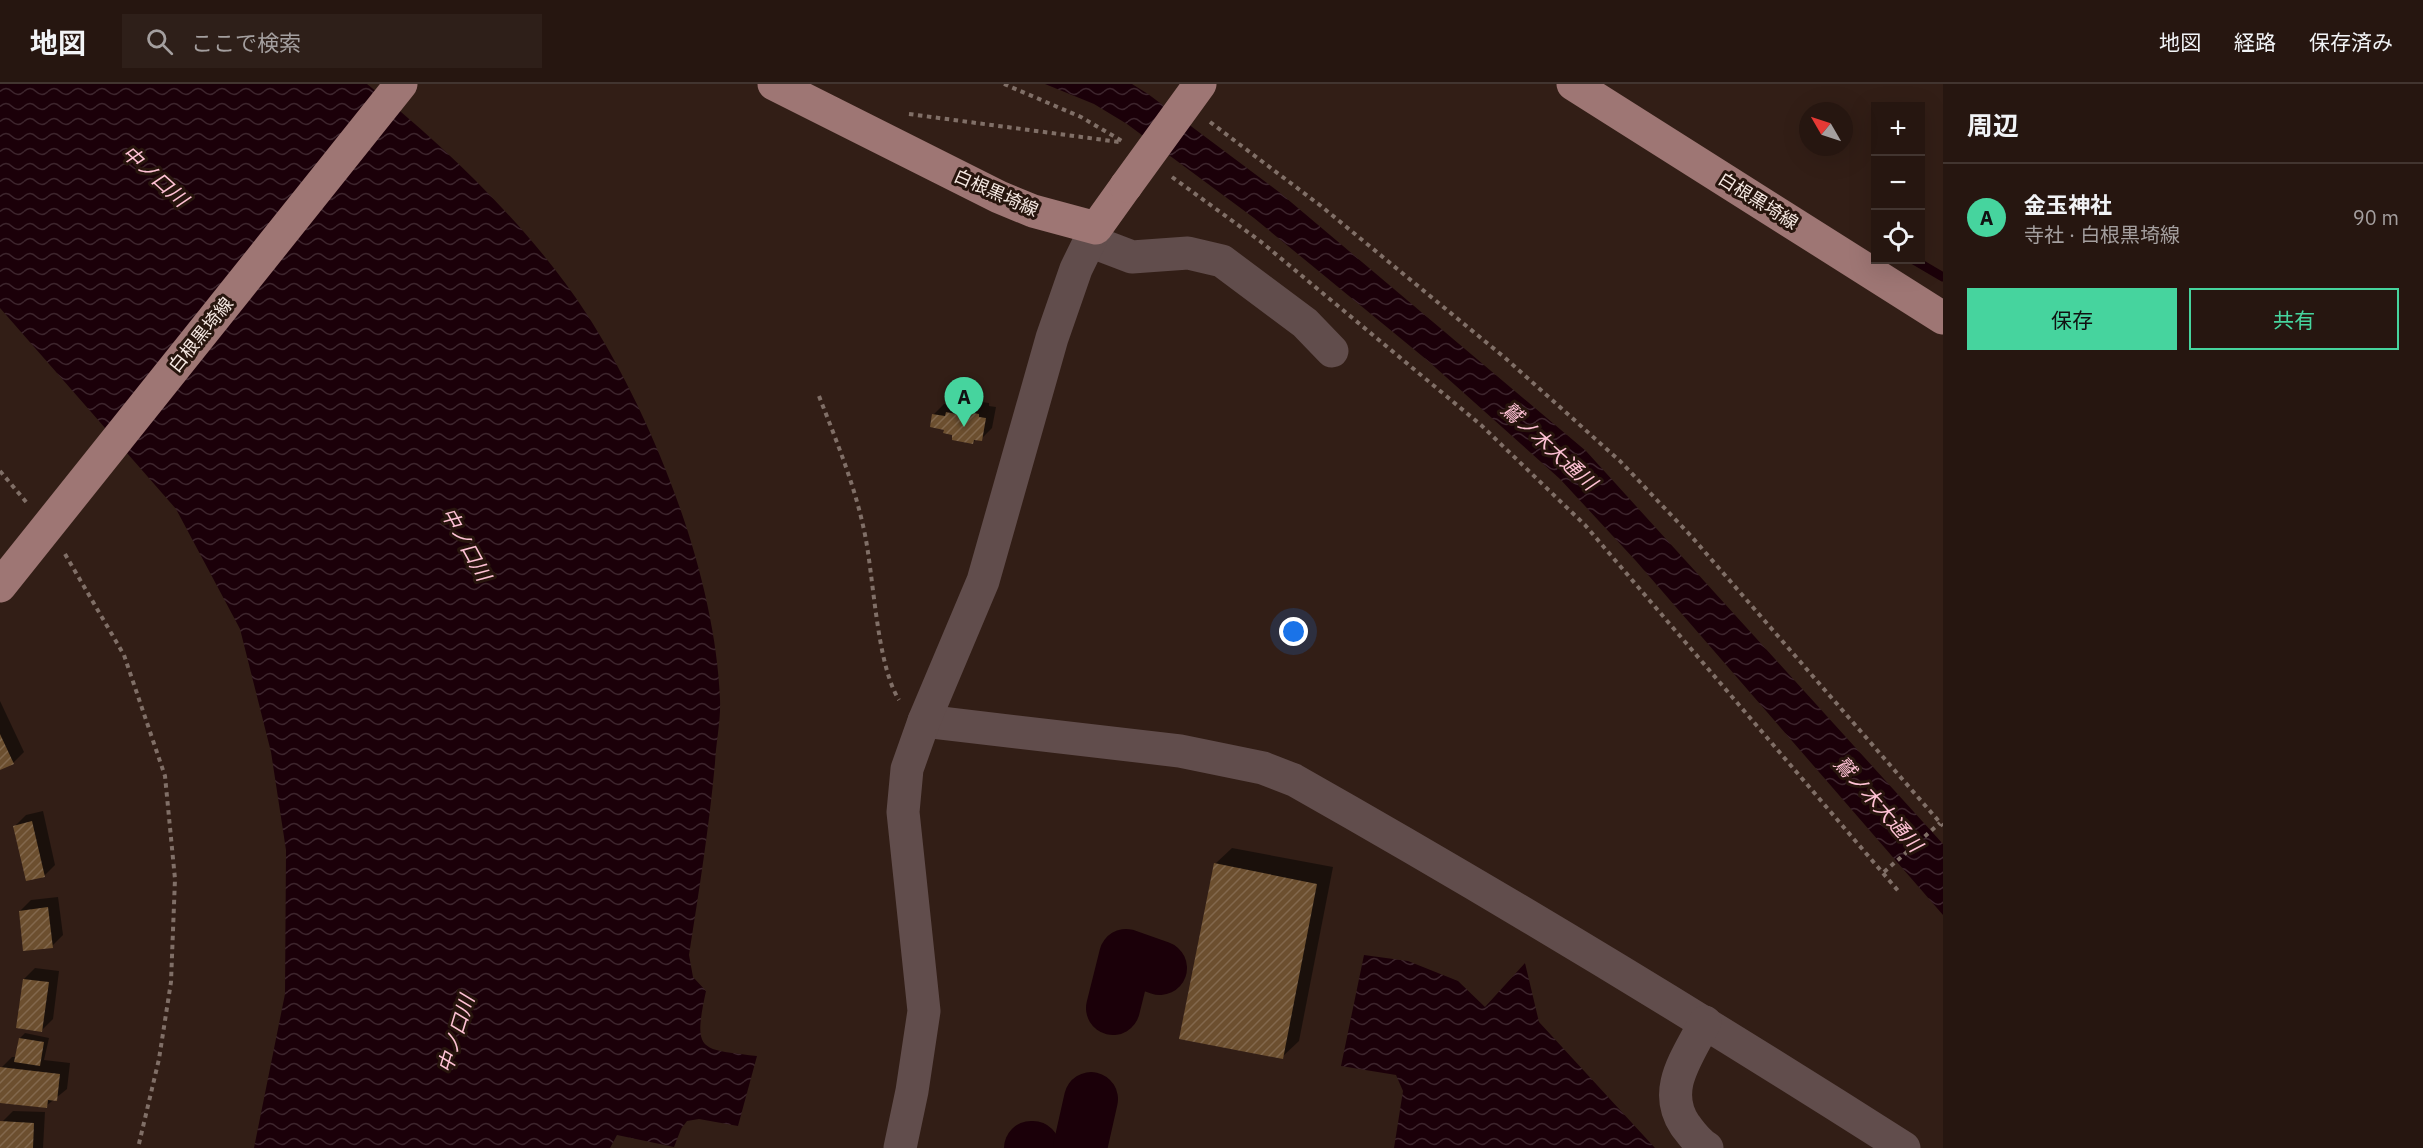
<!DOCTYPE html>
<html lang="ja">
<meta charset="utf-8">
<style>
body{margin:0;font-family:"IBM Plex Sans","Noto Sans JP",sans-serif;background:#2e1f19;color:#f1f3f6}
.controls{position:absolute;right:18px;top:18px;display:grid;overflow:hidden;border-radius:0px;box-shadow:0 6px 24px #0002}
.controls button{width:54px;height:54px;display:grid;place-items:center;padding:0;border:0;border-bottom:2px solid #423530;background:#261610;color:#f1f3f6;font:30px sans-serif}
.compass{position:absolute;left:1799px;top:18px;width:54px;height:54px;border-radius:50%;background:#261610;box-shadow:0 6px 24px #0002;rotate:309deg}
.you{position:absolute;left:1294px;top:548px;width:21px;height:21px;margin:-15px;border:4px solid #fff;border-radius:50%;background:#1a73e8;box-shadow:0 0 0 9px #1a73e833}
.badge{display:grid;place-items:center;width:39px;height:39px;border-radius:50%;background:#46d49e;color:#111;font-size:20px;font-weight:700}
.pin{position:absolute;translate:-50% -50px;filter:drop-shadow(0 2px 3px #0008)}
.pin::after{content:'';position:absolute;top:32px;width:21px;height:18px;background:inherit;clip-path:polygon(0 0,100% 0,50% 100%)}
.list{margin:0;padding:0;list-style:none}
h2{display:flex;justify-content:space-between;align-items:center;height:78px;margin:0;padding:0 24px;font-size:26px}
h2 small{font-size:20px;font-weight:400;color:#a49f9f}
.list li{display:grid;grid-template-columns:39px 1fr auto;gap:18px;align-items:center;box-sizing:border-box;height:108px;padding:0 24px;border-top:2px solid #423530}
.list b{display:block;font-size:22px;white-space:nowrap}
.list p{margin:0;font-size:20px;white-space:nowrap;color:#a49f9f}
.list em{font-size:20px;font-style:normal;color:#a49f9f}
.actions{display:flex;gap:12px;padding:18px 24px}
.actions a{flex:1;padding:14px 0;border:2px solid #46d49e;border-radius:0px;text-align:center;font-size:21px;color:#46d49e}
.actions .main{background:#46d49e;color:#111}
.icon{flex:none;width:33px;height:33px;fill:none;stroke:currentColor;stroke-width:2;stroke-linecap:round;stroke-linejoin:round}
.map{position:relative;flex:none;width:1943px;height:1064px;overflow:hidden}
header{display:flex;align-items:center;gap:36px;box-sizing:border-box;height:84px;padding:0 30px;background:#261610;border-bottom:2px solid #423530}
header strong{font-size:28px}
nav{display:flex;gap:33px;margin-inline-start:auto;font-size:21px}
.search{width:420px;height:54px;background:#2e1f19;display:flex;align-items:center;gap:15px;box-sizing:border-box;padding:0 21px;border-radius:0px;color:#a49f9f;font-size:22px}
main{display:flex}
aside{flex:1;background:#261610}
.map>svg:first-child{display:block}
.water{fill:url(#water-waves)}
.shadow{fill:#0007}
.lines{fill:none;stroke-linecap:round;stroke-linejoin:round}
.stream{stroke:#1b0009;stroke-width:9}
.river{stroke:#1b0009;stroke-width:54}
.building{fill:url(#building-hatch)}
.path{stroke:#806f67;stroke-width:4;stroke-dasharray:4.5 4.5;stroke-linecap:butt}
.minor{stroke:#614d4c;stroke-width:33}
.major{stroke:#9e7674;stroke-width:33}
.major-bridge{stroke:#9e7674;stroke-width:33}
.labels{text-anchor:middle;stroke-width:6;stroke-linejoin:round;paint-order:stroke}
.street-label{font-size:18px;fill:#f6e9e3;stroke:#27150d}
.water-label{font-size:20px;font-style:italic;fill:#ffc2d5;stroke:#27150d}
</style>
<header>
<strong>地図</strong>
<div class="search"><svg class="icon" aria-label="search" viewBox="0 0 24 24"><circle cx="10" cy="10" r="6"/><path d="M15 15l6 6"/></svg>ここで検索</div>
<nav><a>地図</a><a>経路</a><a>保存済み</a></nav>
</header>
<main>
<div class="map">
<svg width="1943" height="1064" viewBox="0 0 1943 1064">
<defs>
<pattern id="water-waves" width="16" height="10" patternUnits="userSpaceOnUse" patternTransform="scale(1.5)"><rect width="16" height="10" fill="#1b0009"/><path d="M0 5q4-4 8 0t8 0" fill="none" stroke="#3d252d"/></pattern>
<pattern id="building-hatch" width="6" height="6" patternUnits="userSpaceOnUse" patternTransform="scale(1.5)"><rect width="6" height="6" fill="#6c4f2f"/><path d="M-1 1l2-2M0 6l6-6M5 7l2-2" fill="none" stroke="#82684d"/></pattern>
</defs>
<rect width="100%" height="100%" fill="#321e16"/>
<!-- water -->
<g class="water">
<path d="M0,0h367c77,61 166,147 219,229 68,105 129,261 134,386 1,21 -4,43 -5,64 -6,65 -16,128 -26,192l4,22 13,14c-13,61 -7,58 51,65l-19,70 -39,-7 -12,2 -6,8 -7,18 -57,-12 -7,13h-356l31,-154 1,-144 -15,-98 -31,-123 -64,-120 -176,-201z"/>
<polygon points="1045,0 1132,0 1148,10 1279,108 1586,367 1943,760 1943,831 1636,477 1560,395 1427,276 1254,134 1127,40 1094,20"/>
<polygon points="1364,871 1408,877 1458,897 1485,923 1525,879 1539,938 1655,1064 1394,1064 1403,1007 1396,991 1341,982"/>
</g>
<!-- shadow -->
<g class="shadow">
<polygon points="968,316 989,319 989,322 996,323 992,344 981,355 976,355 973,359 946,344 933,331 944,320 955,322"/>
<polygon points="0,617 24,668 13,679 0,684"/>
<polygon points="43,727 55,781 44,792 15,742 26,731"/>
<polygon points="1232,764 1333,783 1299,957 1282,973 1215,780"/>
<polygon points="58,813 63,851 52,862 20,827 31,816"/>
<polygon points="35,884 59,887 53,935 42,946 24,895"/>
<polygon points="25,949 49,954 44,976 70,979 67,1005 46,1022 0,1017 1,984 12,973 16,973 20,954"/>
<polygon points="13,1027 45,1028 43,1064 0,1064 2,1038"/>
</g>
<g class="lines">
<!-- stream -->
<polyline class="stream" points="1914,176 1943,193"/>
<!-- river -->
<g class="river">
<polyline points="1113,924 1126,872 1160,884"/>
<polyline points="1031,1064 1033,1064"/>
<polyline points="1080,1064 1091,1015"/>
</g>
</g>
<!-- building -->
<g class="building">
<polygon points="956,326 979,330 979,333 986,334 982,357 974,356 973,360 952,356 952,351 943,349 944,346 930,343 932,330 945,332 946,328 956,330"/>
<polygon points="0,650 14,680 0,686"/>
<polygon points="32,737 45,793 26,797 13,742"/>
<polygon points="1214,779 1317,800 1283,975 1179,955"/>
<polygon points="48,823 53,864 23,867 19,827"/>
<polygon points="23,895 49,898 42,948 16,944"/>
<polygon points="19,954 44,958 40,982 14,978"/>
<polygon points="0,983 60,990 57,1017 48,1016 47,1024 0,1019"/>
<polygon points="0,1037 34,1039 33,1064 0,1064"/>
</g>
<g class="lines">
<!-- path -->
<g class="path">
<polyline points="1004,0 1081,33 1122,57"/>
<polyline points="909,30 1119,58"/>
<polyline points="1210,38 1321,122 1504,273 1620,377 1691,452 1943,742"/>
<polyline points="1172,93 1260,157 1481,341 1585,441 1900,809"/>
<path d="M819,312c17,44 35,87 45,134 10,45 12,133 35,170"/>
<polyline points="0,387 27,419"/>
<polyline points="65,470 124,571 165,692 175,795 171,898 159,975 138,1064"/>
<polyline points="1884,788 1940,739"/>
</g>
<!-- minor -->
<g class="minor">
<polyline points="1090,157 1132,173 1188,169 1222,177 1305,239 1332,267"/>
<path d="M924,637l256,30 83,17 31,12c207,117 409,240 610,368"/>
<path d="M1705,938c-17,35 -44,67 -20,103 7,9 12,17 22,23"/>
<polyline points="900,1064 912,1007 924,927 903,728 907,685 924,637 983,497 1052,254 1076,185 1096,144"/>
</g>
<!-- major -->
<g class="major">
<polyline points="774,0 999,113 1033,127 1096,144 1126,102"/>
<polyline points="1573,0 1943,234"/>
<polyline points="0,502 401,0"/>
</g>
<!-- major-bridge -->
<polyline class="major-bridge" points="1126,102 1200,0"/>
</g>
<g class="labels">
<!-- street labels -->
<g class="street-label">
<text transform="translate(996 109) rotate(24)" y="6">白根黒埼線</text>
<text transform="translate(1758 117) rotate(32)" y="6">白根黒埼線</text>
<text transform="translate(201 251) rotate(-51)" y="6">白根黒埼線</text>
</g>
<!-- water labels -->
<g class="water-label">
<text transform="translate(155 92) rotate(42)" y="7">中ノ口川</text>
<text transform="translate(1549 362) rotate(42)" y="7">鷲ノ木大通川</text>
<text transform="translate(466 460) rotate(61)" y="7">中ノ口川</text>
<text transform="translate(1878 720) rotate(48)" y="7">鷲ノ木大通川</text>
<text transform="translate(456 950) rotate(-73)" y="7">中ノ口川</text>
</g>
</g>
</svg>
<div class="controls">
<button>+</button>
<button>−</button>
<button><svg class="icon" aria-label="locate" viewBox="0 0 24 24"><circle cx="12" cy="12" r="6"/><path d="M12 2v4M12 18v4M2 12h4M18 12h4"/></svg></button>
</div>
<svg class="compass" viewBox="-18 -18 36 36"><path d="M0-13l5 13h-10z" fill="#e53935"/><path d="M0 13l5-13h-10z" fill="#a49f9f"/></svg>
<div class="you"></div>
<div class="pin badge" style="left:964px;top:343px">A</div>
</div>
<aside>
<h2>周辺<small></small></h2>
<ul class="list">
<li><span class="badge">A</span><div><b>金玉神社</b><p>寺社 · 白根黒埼線</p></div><em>90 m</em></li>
</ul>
<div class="actions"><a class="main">保存</a><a>共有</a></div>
</aside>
</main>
